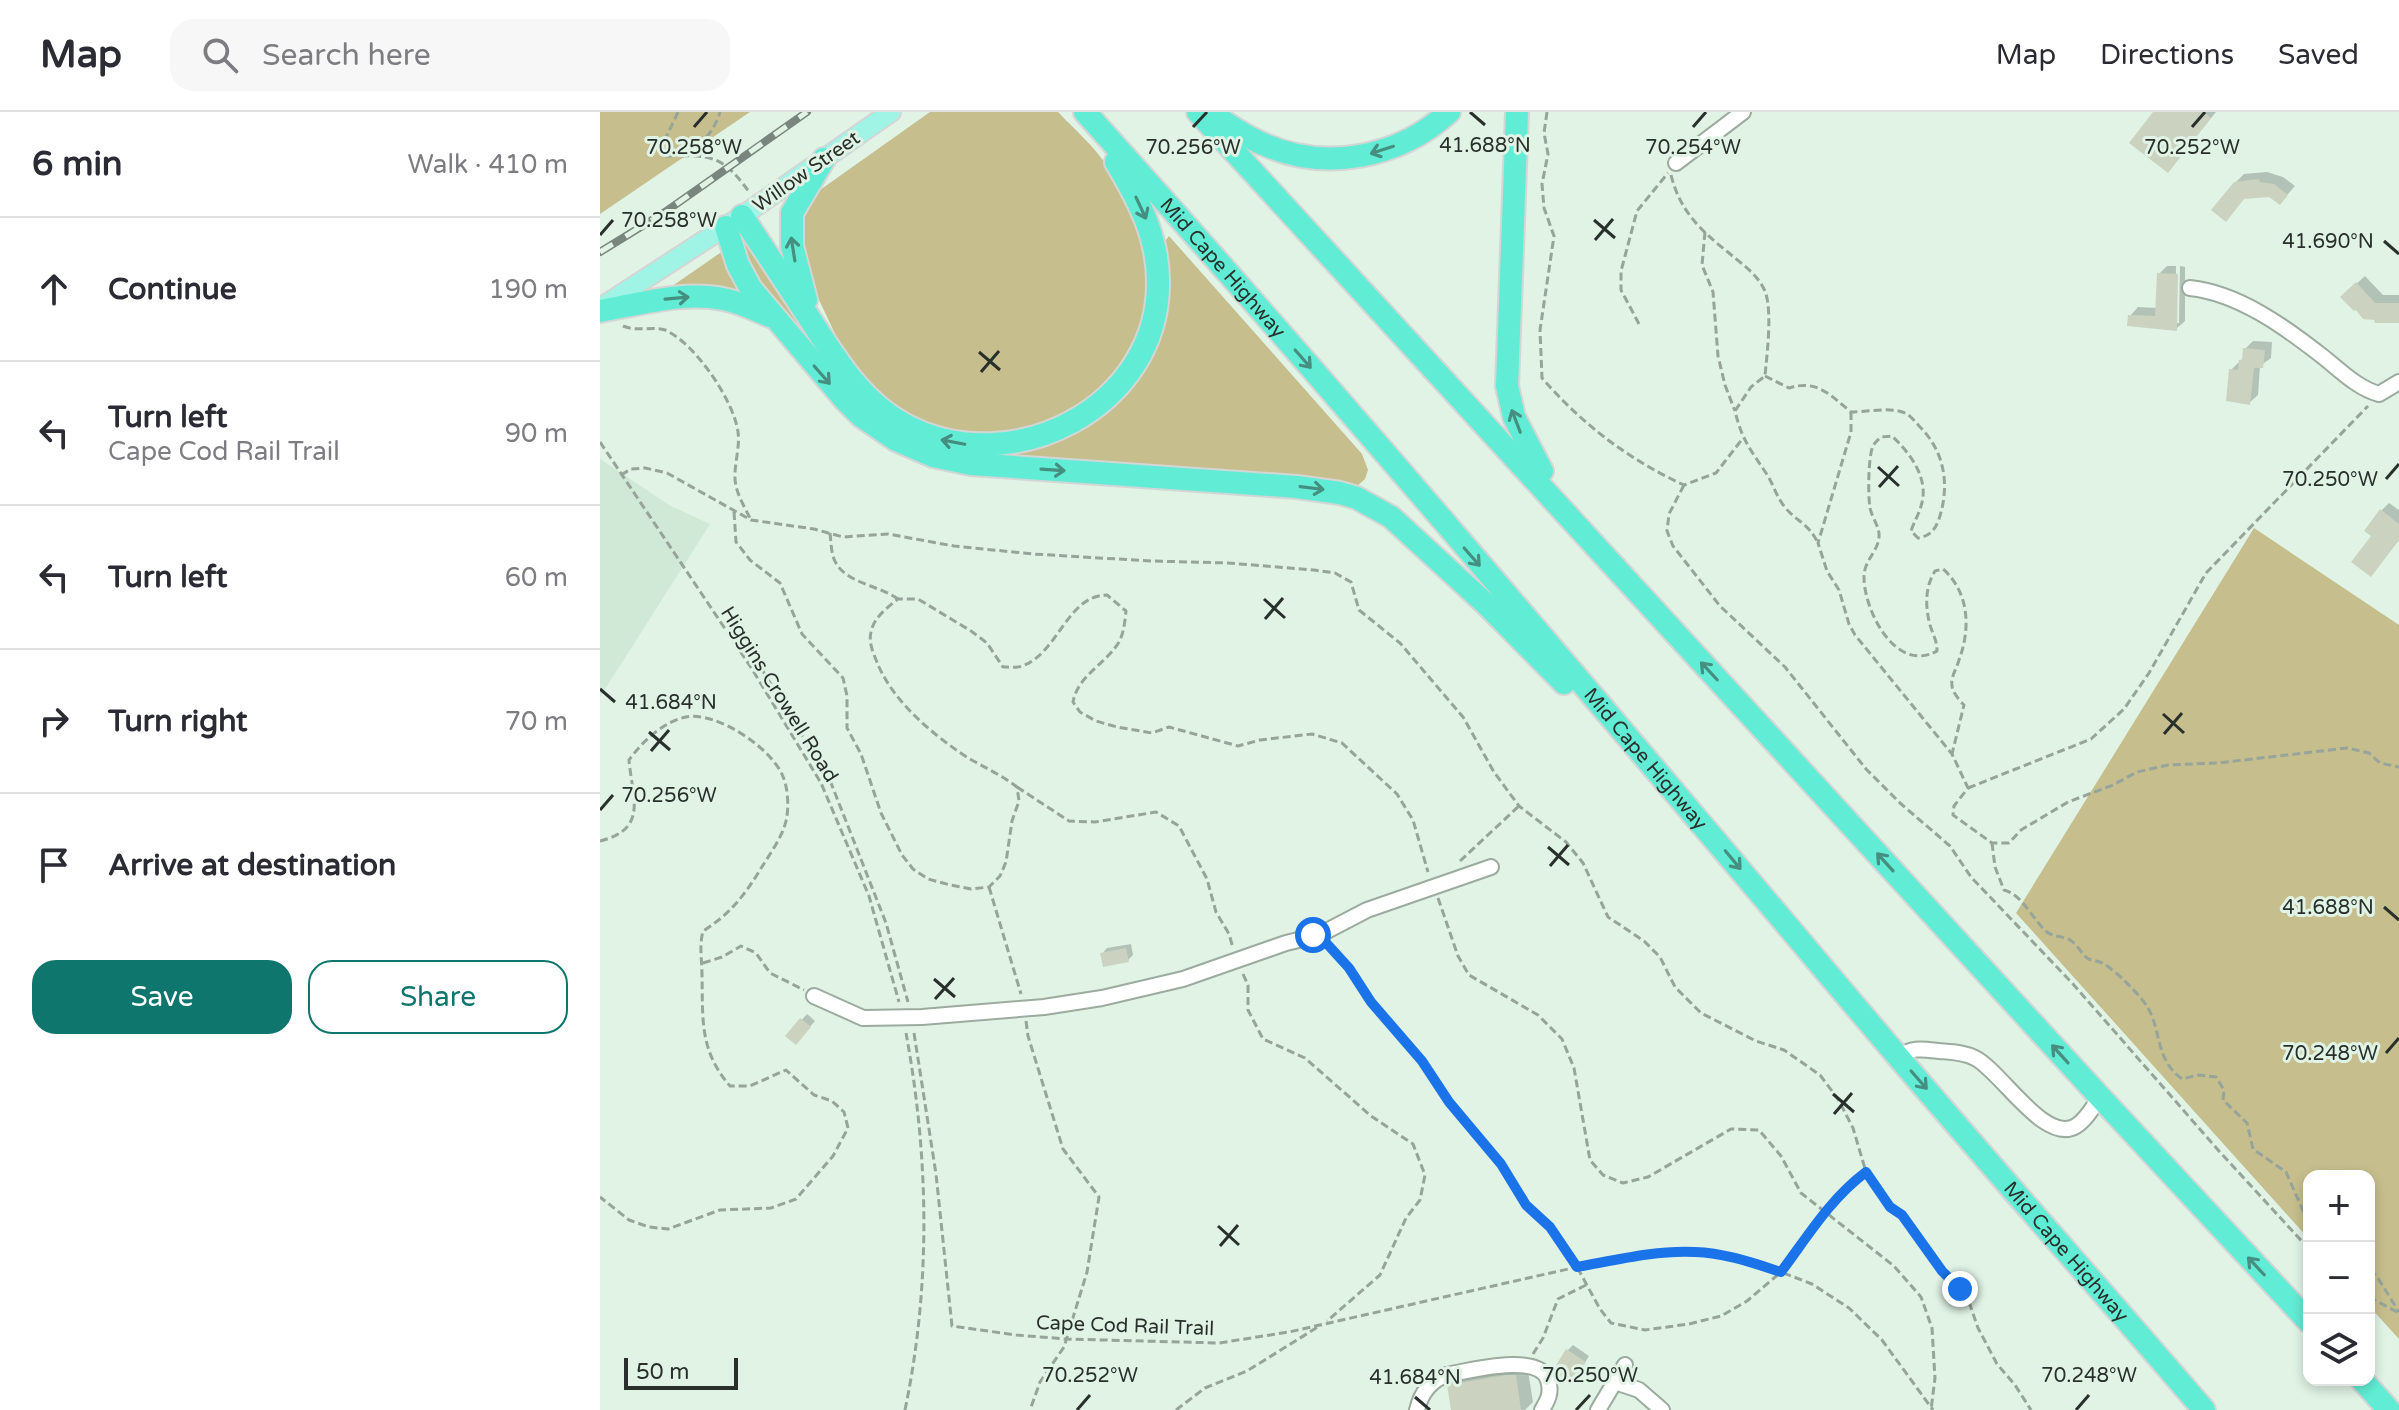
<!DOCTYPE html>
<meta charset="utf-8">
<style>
body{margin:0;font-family:"Varela Round",sans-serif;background:#f7f7f7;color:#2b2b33}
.controls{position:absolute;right:24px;bottom:24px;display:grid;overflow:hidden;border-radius:16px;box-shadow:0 4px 12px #0003}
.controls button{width:72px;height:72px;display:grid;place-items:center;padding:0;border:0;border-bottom:2px solid #e1e1e2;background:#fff;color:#2b2b33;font:40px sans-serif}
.scale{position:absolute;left:24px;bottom:20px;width:114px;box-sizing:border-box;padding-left:8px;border:4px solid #29302b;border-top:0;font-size:22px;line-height:28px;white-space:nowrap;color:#29302b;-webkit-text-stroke:6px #e0f3e5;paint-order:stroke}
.stop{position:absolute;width:24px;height:24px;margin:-18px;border:6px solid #1a73e8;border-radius:50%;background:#fff}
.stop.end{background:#1a73e8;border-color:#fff;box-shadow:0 2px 8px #0008}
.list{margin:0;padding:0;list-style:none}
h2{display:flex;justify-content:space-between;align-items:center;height:104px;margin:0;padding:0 32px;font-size:34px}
h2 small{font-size:26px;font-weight:400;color:#7c7c81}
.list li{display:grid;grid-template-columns:52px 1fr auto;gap:24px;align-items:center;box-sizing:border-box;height:144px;padding:0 32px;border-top:2px solid #e1e1e2}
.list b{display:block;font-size:30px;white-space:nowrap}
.list p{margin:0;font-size:26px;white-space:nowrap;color:#7c7c81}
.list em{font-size:26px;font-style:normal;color:#7c7c81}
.actions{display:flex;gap:16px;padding:24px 32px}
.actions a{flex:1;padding:18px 0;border:2px solid #0f766e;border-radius:24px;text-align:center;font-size:28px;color:#0f766e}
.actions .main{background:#0f766e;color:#fff}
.icon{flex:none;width:44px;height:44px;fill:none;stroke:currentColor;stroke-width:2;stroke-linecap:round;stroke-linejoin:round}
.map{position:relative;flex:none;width:1799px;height:1298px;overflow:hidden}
header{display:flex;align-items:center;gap:48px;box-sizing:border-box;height:112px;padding:0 40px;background:#fff;border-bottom:2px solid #e1e1e2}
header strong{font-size:38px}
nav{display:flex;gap:44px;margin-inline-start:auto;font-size:28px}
.search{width:560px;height:72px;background:#f7f7f7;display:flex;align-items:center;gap:20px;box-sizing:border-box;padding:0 28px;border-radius:24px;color:#7c7c81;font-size:30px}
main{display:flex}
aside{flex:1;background:#fff}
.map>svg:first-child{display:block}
.built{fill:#d0e8d6}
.green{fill:#c6be8d}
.shadow{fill:#0003}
.building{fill:#cbd3c0}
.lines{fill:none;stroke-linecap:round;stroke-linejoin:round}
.minor-casing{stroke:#9bac9f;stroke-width:18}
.major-casing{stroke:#d4d6d5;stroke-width:22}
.highway-casing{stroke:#d4d6d5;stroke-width:26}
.path{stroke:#96a499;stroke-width:3;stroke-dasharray:8 4;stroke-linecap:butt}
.minor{stroke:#fff;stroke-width:14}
.major{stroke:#a0f4e6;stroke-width:18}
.highway{stroke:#61edd5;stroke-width:22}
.rail-casing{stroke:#7a867d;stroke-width:8}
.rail{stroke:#e0f3e5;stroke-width:5;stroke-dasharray:15;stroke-linecap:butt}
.oneway{stroke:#458e80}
.route{stroke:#1a73e8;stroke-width:10}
.ticks{fill:none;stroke:#29302b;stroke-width:3}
.labels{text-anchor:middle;stroke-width:6;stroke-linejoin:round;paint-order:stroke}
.street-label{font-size:20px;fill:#29302b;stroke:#e0f3e5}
.ticks-label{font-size:20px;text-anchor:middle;fill:#29302b;stroke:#e0f3e5;stroke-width:6;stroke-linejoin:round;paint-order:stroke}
</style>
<header>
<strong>Map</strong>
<div class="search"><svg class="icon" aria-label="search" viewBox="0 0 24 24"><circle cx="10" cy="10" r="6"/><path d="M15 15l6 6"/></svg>Search here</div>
<nav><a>Map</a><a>Directions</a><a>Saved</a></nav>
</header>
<main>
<aside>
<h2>6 min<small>Walk · 410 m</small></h2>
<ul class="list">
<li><svg class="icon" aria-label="ahead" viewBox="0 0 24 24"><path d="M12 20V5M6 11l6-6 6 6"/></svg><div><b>Continue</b></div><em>190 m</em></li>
<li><svg class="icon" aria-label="left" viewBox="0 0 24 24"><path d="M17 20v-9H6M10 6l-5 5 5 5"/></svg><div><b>Turn left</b><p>Cape Cod Rail Trail</p></div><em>90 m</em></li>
<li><svg class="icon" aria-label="left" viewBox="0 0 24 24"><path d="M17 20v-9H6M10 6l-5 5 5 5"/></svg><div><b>Turn left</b></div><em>60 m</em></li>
<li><svg class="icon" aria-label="right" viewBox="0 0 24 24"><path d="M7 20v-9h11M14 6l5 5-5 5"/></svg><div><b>Turn right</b></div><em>70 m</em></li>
<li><svg class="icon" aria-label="arrive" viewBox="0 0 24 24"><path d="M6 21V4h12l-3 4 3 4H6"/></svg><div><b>Arrive at destination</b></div></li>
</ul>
<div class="actions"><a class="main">Save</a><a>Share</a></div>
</aside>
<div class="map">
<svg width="1799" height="1298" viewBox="0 0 1799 1298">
<rect width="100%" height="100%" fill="#e0f3e5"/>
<!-- built -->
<polygon class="built" points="0,347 69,393 110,412 0,585"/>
<!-- green -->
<g class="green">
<polygon points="0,0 150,0 0,102"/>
<path d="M330,0h128c16,17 36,34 49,54 12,16 24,40 31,59 31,78 -14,161 -86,197 -14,7 -54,14 -71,15 -7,0 -16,-3 -23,-5 -33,-7 -56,-15 -82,-37 -23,-19 -43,-66 -56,-93 -19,-45 -33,-69 0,-112z"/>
<path d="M569,124l193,218 6,16 -3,9 -10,9 -16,-6 -51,-6 -140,-11 -172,-7 -47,-11 -49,-24 -38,-35 -90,-107 -12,-36 2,-4 7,1c20,31 40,61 60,91 22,33 41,65 74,88 66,47 157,41 219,-9 12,-10 26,-21 34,-35 16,-26 30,-59 31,-91 1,-13 -2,-28 -4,-42z"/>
<polygon points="120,141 122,141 142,182 68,177"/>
<polygon points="1654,416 1799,513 1799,1227 1769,1194 1769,1064 1709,1064 1709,1127 1416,801"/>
</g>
<!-- shadow -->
<g class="shadow">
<polygon points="1555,0 1616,0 1568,59"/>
<polygon points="1667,60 1683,65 1695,74 1680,91 1669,83 1635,71 1644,62"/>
<polygon points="1567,154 1576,154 1575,211 1579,211 1580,154 1585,155 1585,209 1576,217 1530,204 1538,195 1557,196 1559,162"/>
<polygon points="1765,164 1783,183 1799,183 1799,209 1742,185"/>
<polygon points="1653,229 1672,230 1671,246 1660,254 1658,283 1649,291 1631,258 1644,245 1645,237"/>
<polygon points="1789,391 1799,398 1799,428 1771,463 1774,424 1781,399"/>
<polygon points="531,832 533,843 528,848 502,842 507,836"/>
<polygon points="207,902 215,909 201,925 188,923"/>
<polygon points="973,1233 989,1244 976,1265 968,1238"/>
<polygon points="927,1253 933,1290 925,1298 853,1298 849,1274 861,1263"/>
</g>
<!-- building -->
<g class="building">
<polygon points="1553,0 1604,0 1611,6 1568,61 1529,31"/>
<polygon points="1659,67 1660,70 1674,72 1688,83 1680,93 1669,85 1644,87 1626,110 1611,98 1634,70"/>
<polygon points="1557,161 1578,162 1577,219 1527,214 1528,203 1555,204"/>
<polygon points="1756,170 1775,191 1799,191 1799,211 1775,211 1774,208 1763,207 1756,198 1754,199 1740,185"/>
<polygon points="1643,236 1665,238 1663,256 1654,256 1650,293 1626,289 1629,257 1638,258 1639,248 1642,248"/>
<polygon points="1780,397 1799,412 1799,428 1771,465 1751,450 1771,424 1764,419"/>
<polygon points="526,836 529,850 503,855 500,841"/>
<polygon points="200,906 211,915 196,933 185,924"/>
<polygon points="966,1237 986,1250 971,1273 957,1264 953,1258"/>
<polygon points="906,1263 916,1263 921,1298 851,1298 847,1273"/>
</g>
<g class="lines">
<!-- minor casing -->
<g class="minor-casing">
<g id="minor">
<polyline points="1076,51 1143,0"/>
<path d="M1590,176c48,5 95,39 132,68 18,14 35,32 57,38l20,-12"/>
<polyline points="214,884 263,906 322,905 444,895 502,886 583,867 686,831 719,823 767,798 891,755"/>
<path d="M1298,945c14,-10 24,-8 41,-6 12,1 24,1 36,7 26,13 70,87 101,68 10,-6 17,-19 24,-29"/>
<polyline points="1015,1270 1039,1278 1062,1298"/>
<path d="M817,1298c4,-17 13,-29 29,-35 23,-4 93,-23 102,5 4,12 0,20 -6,30"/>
<polyline points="998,1298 1025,1253"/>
</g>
</g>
<!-- major casing -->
<g class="major-casing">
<polyline id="major" points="0,196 142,104 291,0"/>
</g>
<!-- highway casing -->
<g class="highway-casing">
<g id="highway">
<path id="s1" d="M485,0c276,307 542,624 809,940 102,120 207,238 310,358"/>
<polyline points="598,0 1500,985 1709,1210"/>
<path d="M609,0c18,12 35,24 54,32 62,28 136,14 186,-32"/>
<polyline points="917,0 907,274 914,305 942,359"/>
<path d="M142,104c21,32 43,65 64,97 28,42 53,88 99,112 107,57 255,-18 253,-144 0,-45 -20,-82 -42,-119"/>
<polyline points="126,115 138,153 151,177 245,288 261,304 296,328 333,344 371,352 697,375 740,381 757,386 791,405 888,494 964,571"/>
<polyline points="206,188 192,134 192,101 224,47"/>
<path d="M0,199c40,-7 83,-20 123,-12 17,3 32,11 47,17"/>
<polyline points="1762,1268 1789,1298"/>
</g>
</g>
<!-- path -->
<g class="path">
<path d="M78,0l-16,34 -1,5 5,5c26,1 47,-20 54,-44"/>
<path d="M947,0l-3,21 4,21 -6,30 2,24 10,28 -14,94 2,48c40,46 87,82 142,107l32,-12 27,-35"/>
<path d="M81,44c38,-2 48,9 69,37"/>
<path d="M1071,63c9,36 29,55 58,78 14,12 31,23 37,41 6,22 1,59 -1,82l-14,11 -16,24c7,29 15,38 31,62 7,10 10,23 18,33 12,16 23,15 34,37"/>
<polyline points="1105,120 1102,153 1113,180 1118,244 1125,273 1135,299"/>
<polyline points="1039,212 1021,178 1021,159 1037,99 1068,61"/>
<path d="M23,214c14,6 30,0 42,4 30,13 69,71 73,102 2,14 -3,29 -3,43 -1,15 9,31 16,45"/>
<path d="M1165,264l24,12c28,-9 41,7 62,24 16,0 41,-6 56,2 5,3 9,9 13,13 25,25 30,59 19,92 -4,11 -9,17 -21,19l-7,-7c3,-9 8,-17 10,-25 9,-27 -11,-53 -29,-70l-11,1c-3,3 -6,5 -8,9 -5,11 -5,50 -3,62 2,10 10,19 9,29 -1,15 -15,23 -15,40 0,34 32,97 73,74 0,-11 -4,-16 -7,-26 -5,-19 -5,-38 5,-54l8,-2c26,23 28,59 16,91 -3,11 -10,18 -6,30 2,5 7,11 11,15l-12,49"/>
<polyline points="1251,300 1251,320 1218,431 1227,459 1239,478 1249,512 1255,523 1352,642 1368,676 1354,694 1353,703 1392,731 1409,731 1421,718 1468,690 1513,673 1537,660 1568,653 1618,651 1747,636 1769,641 1780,651 1799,655"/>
<polyline points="0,330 152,557 221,671 269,784 299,890"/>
<polyline points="21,363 31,357 45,356 67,361 151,408 214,417 243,425 288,422 354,434 433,442 551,449 628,451 714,458 735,461 751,470 759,498 800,531 863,605 894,660 919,694 966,730 983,751 1008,805 1044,829 1060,845 1075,875 1101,901 1156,929 1184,938 1220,963 1238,987 1253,1016 1266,1060 1290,1095 1302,1103 1342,1159 1368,1187 1378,1216 1397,1252 1415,1273 1431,1298"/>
<polyline points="1084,373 1069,402 1067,419 1073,434 1120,494 1185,555 1266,657 1300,691 1350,734 1371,765 1473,872 1619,1039 1709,1137"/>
<path d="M134,400l2,30 14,18 30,23 22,51 41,44 4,18v32l14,26 20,59 21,42 11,14 15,10 22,6 21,4 18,-2 11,-11 6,-14 6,-41 7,-20 -2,-14c-18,-14 -39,-22 -58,-35 -31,-22 -64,-50 -80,-85 -4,-10 -11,-23 -8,-35 3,-15 16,-24 27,-33h20l53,32 16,12 16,24c6,0 14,1 19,-1 36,-12 45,-71 85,-71l19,16c-1,9 -2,22 -7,31 -13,22 -41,33 -46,60l7,10 16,9 21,6 35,6 17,-6 69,19 22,-6 52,-6 30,9 55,51 16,26 15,52"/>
<path d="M230,421c1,9 1,18 4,26 9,24 45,26 64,40"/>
<polyline points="155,546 231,671 286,811 308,890"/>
<polyline points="417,675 469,709 495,710 556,700 579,714 607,767 616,800 629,822 633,836"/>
<polyline points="1368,676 1491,627 1524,597 1549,561 1606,461 1768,294"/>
<path d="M0,729c49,-12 32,-44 29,-81 13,-18 35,-39 57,-43 31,-6 88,32 98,62 4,11 5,30 2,42 -4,17 -17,34 -26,49 -16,26 -31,45 -57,61 -4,15 -1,28 -1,44 1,44 -3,75 28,111h20l36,-16 28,25 18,6 12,11 4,16 -15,28 -37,43 -25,9 -51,2 -52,19 -19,-2 -20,-7 -29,-23"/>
<path d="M1392,731l3,24 9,23c19,5 28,29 43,42 6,5 16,4 23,8 8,5 11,13 17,18 6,4 12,2 17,6 11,6 38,33 44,44 14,25 7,51 34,71l16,-4 18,2 8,13 -1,10 24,23 6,26 33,23 18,41 5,3"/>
<polyline points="860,749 919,694"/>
<polyline points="389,775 421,882"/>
<polyline points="838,786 858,844 869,863 938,903 962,927 974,956 990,1048 1003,1063 1023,1071 1048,1065 1131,1017 1159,1018 1181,1044 1201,1081 1294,1154 1321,1185 1332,1216 1335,1266 1331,1298"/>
<polyline points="729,834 749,856 771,890 822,949 849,990 901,1052 926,1093 950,1115 977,1155 1000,1197 1011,1211 1045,1218 1089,1212 1121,1204 1147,1189 1181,1160 1229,1092 1244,1076 1266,1060"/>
<polyline points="103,851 122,845 141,834 156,841 170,861 204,878"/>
<polyline points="643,862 648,873 648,898 663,927 705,946 771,1004 813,1032 825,1063 820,1088 806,1106 780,1163 727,1209"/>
<polyline points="426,909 428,924 463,1037 499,1085 487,1160 464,1235 440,1270 430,1298"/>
<polyline points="314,921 336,1062 352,1214 416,1223 466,1227 619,1231 689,1220 977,1155 1067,1140 1099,1140 1131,1144 1181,1160 1212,1172 1249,1196 1282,1228 1333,1298"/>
<polyline points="1769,1159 1776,1163 1799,1200"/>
<polyline points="1769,1185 1797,1200"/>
<polyline points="933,1242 943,1226 958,1187 986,1173"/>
<path d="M305,1298c26,-125 24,-252 1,-377"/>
<polyline points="576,1298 605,1276 647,1259 721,1213"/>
</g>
<!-- minor -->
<use href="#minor" class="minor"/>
<!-- major -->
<use href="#major" class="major"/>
<!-- highway -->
<use href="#highway" class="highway"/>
<!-- rail casing -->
<g class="rail-casing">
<polyline id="rail" points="0,140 65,100 207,0"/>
</g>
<!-- rail -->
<use href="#rail" class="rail"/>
</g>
<!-- one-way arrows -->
<defs><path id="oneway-shaft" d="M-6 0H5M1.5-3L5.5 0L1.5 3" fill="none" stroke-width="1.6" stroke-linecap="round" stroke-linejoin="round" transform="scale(2)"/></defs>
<g class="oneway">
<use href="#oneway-shaft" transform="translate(782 38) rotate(162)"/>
<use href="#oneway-shaft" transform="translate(541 96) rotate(65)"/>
<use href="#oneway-shaft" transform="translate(193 137) rotate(-99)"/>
<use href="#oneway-shaft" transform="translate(77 186) rotate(-5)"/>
<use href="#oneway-shaft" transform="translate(703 247) rotate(49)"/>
<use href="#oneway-shaft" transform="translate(222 263) rotate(49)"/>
<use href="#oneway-shaft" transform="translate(916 309) rotate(-111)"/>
<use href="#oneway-shaft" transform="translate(353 330) rotate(-169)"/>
<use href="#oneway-shaft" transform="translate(453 358) rotate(4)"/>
<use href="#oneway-shaft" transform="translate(712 376) rotate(7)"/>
<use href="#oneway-shaft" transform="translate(872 445) rotate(49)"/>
<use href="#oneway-shaft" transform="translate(1109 559) rotate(-133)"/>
<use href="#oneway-shaft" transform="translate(1133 748) rotate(50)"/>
<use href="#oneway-shaft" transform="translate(1285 750) rotate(-132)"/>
<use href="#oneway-shaft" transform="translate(1460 942) rotate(-132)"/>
<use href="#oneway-shaft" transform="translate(1319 968) rotate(49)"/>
<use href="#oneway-shaft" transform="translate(1656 1154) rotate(-133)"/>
</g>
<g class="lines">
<!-- route -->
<path class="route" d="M713,823h6l30,33 22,34 51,59 27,41 52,62 25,41 24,22 27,40c39,-7 79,-17 118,-15 30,1 58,11 86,20 27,-36 49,-73 85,-100l24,35 12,8 40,56 18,18"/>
</g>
<!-- ticks -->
<path class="ticks" d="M870,0l15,13M94,15l13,-15M593,15l14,-15M1093,15l13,-15M1592,15l13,-15M994,108l21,18M0,123l13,-15M995,128l18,-21M1784,129l15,13M379,240l21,18M381,260l18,-21M1278,355l21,19M1786,367l13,-15M1279,375l19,-21M664,487l21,19M665,507l18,-21M0,577l15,13M1563,602l21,19M49,620l21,18M1564,622l18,-21M51,639l18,-21M0,698l13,-15M948,735l21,18M950,754l18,-21M1784,795l15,13M334,867l21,18M335,887l19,-21M1786,941l13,-15M1233,982l21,18M1234,1002l18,-21M618,1114l21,19M620,1134l18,-21M815,1285l15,13M477,1298l13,-15M976,1298l14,-15M1476,1298l13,-15"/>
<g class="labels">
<!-- street labels -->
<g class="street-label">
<text transform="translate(206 59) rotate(-35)" y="7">Willow Street</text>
<text dy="7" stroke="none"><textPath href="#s1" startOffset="208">Mid Cape Highway</textPath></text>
<text transform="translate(180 582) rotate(58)" y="7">Higgins Crowell Road</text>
<text dy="7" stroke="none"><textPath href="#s1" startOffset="856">Mid Cape Highway</textPath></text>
<text dy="7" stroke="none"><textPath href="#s1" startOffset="1504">Mid Cape Highway</textPath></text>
<text transform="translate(525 1213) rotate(2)" y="7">Cape Cod Rail Trail</text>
</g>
</g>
<g class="ticks-label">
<text x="885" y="40">41.688°N</text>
<text x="593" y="42">70.256°W</text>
<text x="1093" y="42">70.254°W</text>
<text x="1592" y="42">70.252°W</text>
<text x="94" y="42">70.258°W</text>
<text x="69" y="115">70.258°W</text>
<text x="1728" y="136">41.690°N</text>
<text x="1730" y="374">70.250°W</text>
<text x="71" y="597">41.684°N</text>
<text x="69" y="690">70.256°W</text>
<text x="1728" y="802">41.688°N</text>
<text x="1730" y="948">70.248°W</text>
<text x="490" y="1270">70.252°W</text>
<text x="990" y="1270">70.250°W</text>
<text x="1489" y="1270">70.248°W</text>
<text x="815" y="1272">41.684°N</text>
</g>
</svg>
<div class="controls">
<button>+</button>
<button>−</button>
<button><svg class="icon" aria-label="layers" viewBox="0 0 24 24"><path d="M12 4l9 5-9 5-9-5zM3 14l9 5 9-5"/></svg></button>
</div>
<div class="scale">50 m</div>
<div class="stop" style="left:713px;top:823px"></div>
<div class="stop end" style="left:1360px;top:1177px"></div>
</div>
</main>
